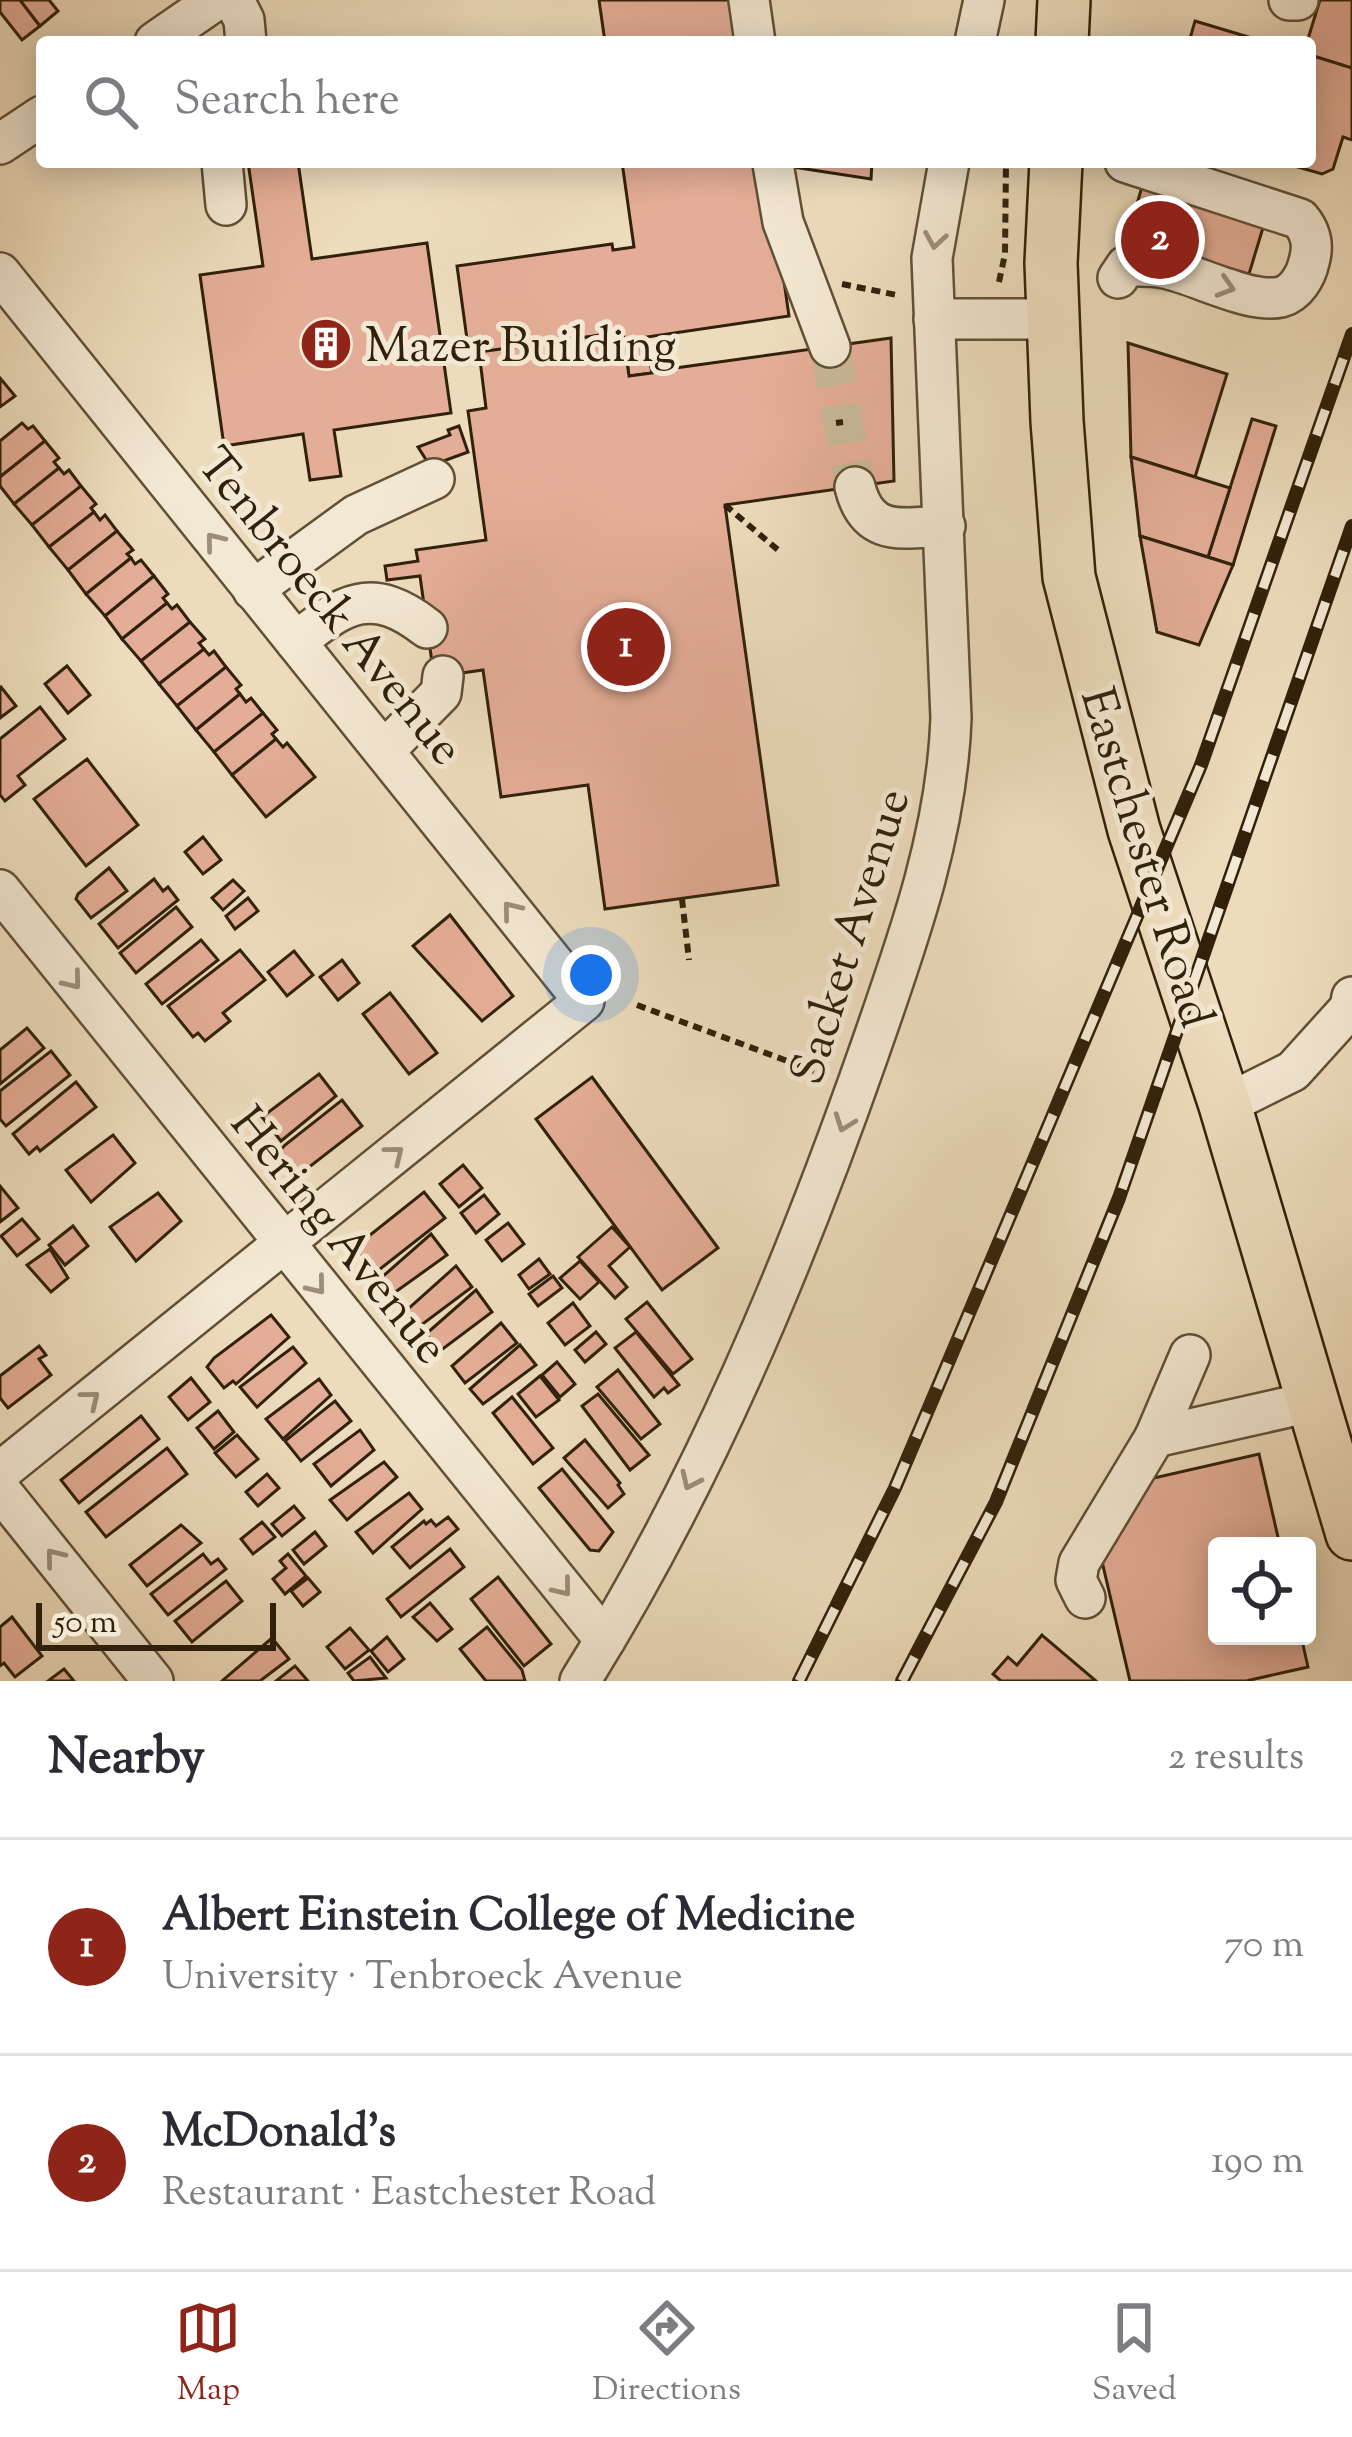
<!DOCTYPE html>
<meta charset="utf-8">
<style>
body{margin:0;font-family:"Sorts Mill Goudy",serif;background:#f2f2f3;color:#2b2b33}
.controls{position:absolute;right:36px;bottom:36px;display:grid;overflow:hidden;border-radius:12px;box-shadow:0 6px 30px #0003}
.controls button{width:108px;height:108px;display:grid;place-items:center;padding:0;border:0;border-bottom:3px solid #e1e1e2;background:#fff;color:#2b2b33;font:60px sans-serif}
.scale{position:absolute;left:36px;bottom:30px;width:240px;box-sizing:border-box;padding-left:12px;border:6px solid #31210a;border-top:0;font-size:33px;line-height:42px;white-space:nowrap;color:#31210a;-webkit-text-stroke:9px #f3e8d3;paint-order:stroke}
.you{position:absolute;left:591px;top:975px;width:42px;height:42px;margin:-30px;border:9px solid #fff;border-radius:50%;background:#1a73e8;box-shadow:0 0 0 18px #1a73e833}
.badge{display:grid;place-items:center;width:78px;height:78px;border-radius:50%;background:#8f2418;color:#fff;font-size:39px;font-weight:700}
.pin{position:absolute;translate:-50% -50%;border:6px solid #fff;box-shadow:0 3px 12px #0006}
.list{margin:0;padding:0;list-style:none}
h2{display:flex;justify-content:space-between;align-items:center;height:156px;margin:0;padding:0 48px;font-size:51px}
h2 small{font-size:39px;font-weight:400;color:#7c7c81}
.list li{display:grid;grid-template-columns:78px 1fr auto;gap:36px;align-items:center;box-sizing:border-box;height:216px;padding:0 48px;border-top:3px solid #e1e1e2}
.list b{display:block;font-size:45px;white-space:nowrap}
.list p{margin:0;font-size:39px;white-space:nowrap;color:#7c7c81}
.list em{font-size:39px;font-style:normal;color:#7c7c81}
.icon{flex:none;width:66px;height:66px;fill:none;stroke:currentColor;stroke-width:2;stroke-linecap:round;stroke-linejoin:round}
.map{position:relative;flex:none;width:1352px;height:1681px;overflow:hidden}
.search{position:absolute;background:#fff;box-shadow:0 6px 30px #0003;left:36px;right:36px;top:36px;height:132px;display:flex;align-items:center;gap:30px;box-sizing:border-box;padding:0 42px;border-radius:12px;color:#7c7c81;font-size:45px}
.sheet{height:588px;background:#fff}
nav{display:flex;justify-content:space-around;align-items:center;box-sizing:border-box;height:168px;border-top:3px solid #e1e1e2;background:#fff;font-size:33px;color:#7c7c81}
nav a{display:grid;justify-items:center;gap:6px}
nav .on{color:#8f2418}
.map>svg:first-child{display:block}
.building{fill:#e4ad97;stroke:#31210a;stroke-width:3}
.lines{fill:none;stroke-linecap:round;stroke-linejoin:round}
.minor-tunnel{stroke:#c7b798;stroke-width:39;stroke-dasharray:39 20;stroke-linecap:butt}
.minor-casing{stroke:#605036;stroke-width:44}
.major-casing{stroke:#31210a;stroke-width:56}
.path{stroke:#31210a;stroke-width:6;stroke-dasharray:9 6;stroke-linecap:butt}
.minor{stroke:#f3e8d3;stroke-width:39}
.major{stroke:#eddcbc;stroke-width:51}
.rail-casing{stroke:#31210a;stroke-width:14}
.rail{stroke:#f3e8d3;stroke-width:9;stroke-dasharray:27;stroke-linecap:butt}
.oneway{stroke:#9c8e79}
.labels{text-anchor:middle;stroke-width:10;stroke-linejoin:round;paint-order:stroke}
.poi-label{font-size:48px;fill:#31210a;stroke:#f3e8d3;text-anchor:start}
.street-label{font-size:48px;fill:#31210a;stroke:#f3e8d3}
</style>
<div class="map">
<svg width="1352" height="1681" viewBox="0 0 1352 1681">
<rect width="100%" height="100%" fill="#eddcbc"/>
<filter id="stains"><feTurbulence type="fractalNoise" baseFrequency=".00167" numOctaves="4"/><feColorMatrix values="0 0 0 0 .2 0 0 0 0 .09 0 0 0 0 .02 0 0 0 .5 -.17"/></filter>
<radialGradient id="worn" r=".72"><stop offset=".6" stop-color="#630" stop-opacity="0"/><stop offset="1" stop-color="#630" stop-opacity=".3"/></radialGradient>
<!-- building -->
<g class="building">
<polygon points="0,0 20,0 40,26 22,40 0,12"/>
<polygon points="20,0 49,0 58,11 40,26"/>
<polygon points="599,0 744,0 750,42 605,42"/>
<polygon points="1320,0 1352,0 1352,68 1310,55 1310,42 1307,42"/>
<polygon points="1195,21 1265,42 1189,42"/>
<polygon points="1310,55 1352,68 1352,140 1343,137 1333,169 1322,174 1284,163 1310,162"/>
<polygon points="248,162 298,162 312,259 427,243 451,413 334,430 341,476 310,480 303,434 224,446 200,275 263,266"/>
<polygon points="622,162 872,162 871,179 767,163 789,316 647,337 652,373 629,376 623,332 469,354 457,266 612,244 613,250 634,247"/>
<polygon points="1145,176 1268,211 1249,274 1127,239"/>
<polygon points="623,332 629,376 652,373 649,355 666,353 668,369 891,338 894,481 725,505 778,885 605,909 588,785 501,797 483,670 434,677 420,576 387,580 385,566 418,561 416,550 486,540 468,411 486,408 479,352"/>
<polygon points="1128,343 1227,374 1195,477 1131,457"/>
<polygon points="0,378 15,396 0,407"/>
<polygon points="1252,419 1276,426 1233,565 1208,557"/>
<polygon points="22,423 28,429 33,426 45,441 0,477 0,441"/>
<polygon points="459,426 468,452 430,466 418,447 450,435 448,430"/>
<polygon points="45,441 59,458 54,462 59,468 14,504 0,486 0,477"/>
<polygon points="1131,457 1230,488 1208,557 1140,536"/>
<polygon points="59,468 64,474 69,470 81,486 32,525 14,504"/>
<polygon points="81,486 96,504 91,508 94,512 49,547 32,525"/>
<polygon points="94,512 100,520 105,515 117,531 68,570 49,547"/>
<polygon points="117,531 133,550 127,554 131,558 86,594 68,570"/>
<polygon points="1140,536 1233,565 1199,645 1157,632"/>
<polygon points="131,558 135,564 141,560 154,576 105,616 86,594"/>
<polygon points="154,576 168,594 163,598 167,603 122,639 105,616"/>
<polygon points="167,603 172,609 177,605 190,622 141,661 122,639"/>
<polygon points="190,622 205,639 199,643 204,649 159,684 141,661"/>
<polygon points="204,649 209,655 214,651 226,667 177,706 159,684"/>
<polygon points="67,666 90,695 68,713 45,684"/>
<polygon points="226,667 241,685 236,689 240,694 196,730 177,706"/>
<polygon points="1,687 16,706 0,718 0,688"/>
<polygon points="240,694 246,702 251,698 263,713 214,752 196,730"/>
<polygon points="40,707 65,739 18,776 25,785 5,801 0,795 0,739"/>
<polygon points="263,713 277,730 272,734 276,739 232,775 214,752"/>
<polygon points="276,739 283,747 287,743 315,777 266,817 232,775"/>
<polygon points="87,759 138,825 86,866 34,799"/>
<polygon points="203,837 221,860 203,874 185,852"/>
<polygon points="109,868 127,891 91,918 76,899 78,894"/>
<polygon points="154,879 163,891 168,887 178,900 118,948 99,924"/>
<polygon points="233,880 244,891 223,910 212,898"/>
<polygon points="248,898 258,911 235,929 226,916"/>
<polygon points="176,907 192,927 136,973 120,953"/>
<polygon points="450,915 513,996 482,1021 413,946"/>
<polygon points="201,940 218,960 162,1004 146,984"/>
<polygon points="240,950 265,980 223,1013 230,1021 205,1041 198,1033 193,1037 168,1006"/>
<polygon points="294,951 313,975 287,996 268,972"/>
<polygon points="342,960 359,983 338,1000 320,977"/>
<polygon points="390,993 437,1053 409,1074 363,1014"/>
<polygon points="27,1028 44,1048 0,1084 0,1050"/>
<polygon points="51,1051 70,1075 6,1126 0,1119 0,1091"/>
<polygon points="319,1074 336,1096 281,1141 262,1117"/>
<polygon points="592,1077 718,1248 662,1290 536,1119"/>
<polygon points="76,1082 96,1107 40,1151 37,1147 29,1154 13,1134"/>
<polygon points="342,1100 362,1126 299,1175 287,1160 281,1165 274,1157 285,1145"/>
<polygon points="113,1135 135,1163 91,1202 66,1170"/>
<polygon points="463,1165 482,1188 459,1207 440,1184"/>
<polygon points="0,1186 18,1208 0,1222"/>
<polygon points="424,1192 445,1218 375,1273 355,1247"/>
<polygon points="158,1193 181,1221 136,1261 110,1227"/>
<polygon points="484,1195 499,1214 476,1233 461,1213"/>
<polygon points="22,1219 39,1239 17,1256 1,1236"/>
<polygon points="508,1223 524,1244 502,1261 486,1240"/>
<polygon points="73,1226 88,1246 65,1265 49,1245"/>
<polygon points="612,1227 630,1247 609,1266 627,1287 615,1298 578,1257"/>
<polygon points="431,1234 447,1255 394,1293 381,1278"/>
<polygon points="50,1249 68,1278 51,1292 27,1265"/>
<polygon points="539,1259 550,1274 529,1289 519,1275"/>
<polygon points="580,1261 599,1282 580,1299 560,1278"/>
<polygon points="456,1266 472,1287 420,1326 407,1310"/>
<polygon points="553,1276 562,1288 538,1306 529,1294"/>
<polygon points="476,1290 492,1312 440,1351 426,1334"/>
<polygon points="647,1302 692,1359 673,1374 626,1319"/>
<polygon points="573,1303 590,1326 565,1345 548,1323"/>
<polygon points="271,1315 289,1337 236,1384 233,1381 224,1388 207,1367 214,1358"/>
<polygon points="501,1323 517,1343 465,1383 452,1366"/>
<polygon points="596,1332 606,1344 585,1362 575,1350"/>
<polygon points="636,1332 679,1385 668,1393 664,1388 654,1397 615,1348"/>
<polygon points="520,1345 536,1365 483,1404 470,1389"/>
<polygon points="39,1346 46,1355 39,1359 51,1375 8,1408 0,1398 0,1376"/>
<polygon points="293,1347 306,1363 257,1407 240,1387"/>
<polygon points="557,1362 575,1384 560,1397 542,1375"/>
<polygon points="618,1370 660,1424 641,1439 597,1387"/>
<polygon points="540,1376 559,1400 536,1417 518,1394"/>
<polygon points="191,1378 210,1402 188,1420 169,1397"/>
<polygon points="319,1379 331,1395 283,1439 266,1419"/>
<polygon points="598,1394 649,1455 630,1470 582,1406"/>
<polygon points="512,1397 553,1448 533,1464 493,1413"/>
<polygon points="335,1401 351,1421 301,1461 285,1441"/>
<polygon points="218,1411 234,1432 214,1449 197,1428"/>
<polygon points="141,1416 159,1439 79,1503 61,1480"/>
<polygon points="360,1430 374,1450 331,1486 314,1464"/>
<polygon points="237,1435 258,1459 236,1477 215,1453"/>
<polygon points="585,1440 620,1483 618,1485 624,1494 608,1508 564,1458"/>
<polygon points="167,1448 187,1474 106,1537 86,1512"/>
<polygon points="1259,1454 1280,1546 1217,1546 1217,1636 1301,1636 1308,1667 1246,1681 1130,1681 1101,1557 1145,1480"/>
<polygon points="384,1462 397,1477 347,1520 330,1500"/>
<polygon points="562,1469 613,1532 599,1551 590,1550 539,1488"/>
<polygon points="267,1474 279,1488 258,1506 246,1492"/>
<polygon points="409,1493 422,1509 373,1553 356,1532"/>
<polygon points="294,1506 304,1518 282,1536 272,1524"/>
<polygon points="448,1517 458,1529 410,1568 392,1547 424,1521 426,1524 431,1520 436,1526"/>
<polygon points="262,1522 275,1537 253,1554 241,1539"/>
<polygon points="181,1525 201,1543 147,1586 130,1565"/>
<polygon points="315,1532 326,1546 304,1564 293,1550"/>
<polygon points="450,1549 464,1567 401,1617 387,1599"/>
<polygon points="203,1554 211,1564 218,1559 226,1569 168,1615 151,1594"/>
<polygon points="288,1554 306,1576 285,1594 273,1579 286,1568 280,1561"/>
<polygon points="498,1577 551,1644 524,1666 471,1599"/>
<polygon points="308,1578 320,1592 303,1606 291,1591"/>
<polygon points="226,1581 242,1601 192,1642 175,1621"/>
<polygon points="430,1603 452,1629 437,1641 413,1617"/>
<polygon points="12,1617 42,1656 15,1677 4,1663 0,1666 0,1627"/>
<polygon points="487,1627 522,1670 525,1681 486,1681 460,1649"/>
<polygon points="350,1628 369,1650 345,1669 327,1647"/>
<polygon points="1042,1635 1044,1637 1096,1681 1001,1681 993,1674 1008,1657 1017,1665"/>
<polygon points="387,1637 404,1659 388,1672 371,1651"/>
<polygon points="272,1638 289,1659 260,1681 222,1681"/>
<polygon points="370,1657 386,1678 354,1681 348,1673"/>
<polygon points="295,1666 308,1681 276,1681"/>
<polygon points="64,1669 74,1681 48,1681"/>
</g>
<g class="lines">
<!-- minor-tunnel -->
<polyline class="minor-tunnel" points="830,347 855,487"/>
<!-- minor casing -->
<g class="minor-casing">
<g id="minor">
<polyline points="234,0 244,20 246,42"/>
<polyline points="749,0 755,42"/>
<polyline points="1289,0 1298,0"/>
<polyline points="155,42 216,0"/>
<polyline points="975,42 984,0"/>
<polyline points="0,144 42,116"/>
<polyline points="222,162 226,205"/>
<polyline points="773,164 783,222 830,347"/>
<polyline points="0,273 584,1001 0,1472"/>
<path d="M1118,278l8,-12c12,0 26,-1 38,2 32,6 85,36 117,29 15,-4 25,-21 28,-35 5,-17 2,-30 -9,-43l-175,-57"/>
<polyline points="934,319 1053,319"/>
<path d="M855,487c13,51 47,41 90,39"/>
<polyline points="253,590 356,515 434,479"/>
<path d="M296,642c48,-39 76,-57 131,-14"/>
<polyline points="384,751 441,693 443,676"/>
<polyline points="0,890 605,1640"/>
<polyline points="1225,1105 1293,1071 1350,1008 1352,997"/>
<polyline points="1190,1355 1155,1437 1315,1401"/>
<polyline points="0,1490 153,1681"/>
<polyline points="1085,1598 1076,1580 1079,1563 1155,1437"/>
<path d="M580,1681c122,-195 213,-412 289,-629 38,-109 78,-218 82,-334l-19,-460 17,-96"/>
</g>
</g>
<!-- major casing -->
<g class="major-casing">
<g id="major">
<polyline points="1062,42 1064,0"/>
<polyline points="1056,162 1051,263 1057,421 1069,577 1134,830 1225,1105 1352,1534"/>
</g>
</g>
<!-- path -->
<g class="path">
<polyline points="999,282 1005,254 1006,162"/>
<polyline points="842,284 897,295"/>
<polyline points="836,423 843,422"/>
<polyline points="725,505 778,550"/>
<polyline points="682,899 689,960"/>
<polyline points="637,1005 825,1075"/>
</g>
<!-- minor -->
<use href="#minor" class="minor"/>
<!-- major -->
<use href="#major" class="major"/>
<!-- rail casing -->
<g class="rail-casing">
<g id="rail">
<polyline points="799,1681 895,1488 1201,765 1352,334"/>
<polyline points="902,1681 996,1502 1119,1198 1352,526"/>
</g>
</g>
<!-- rail -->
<use href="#rail" class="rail"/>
</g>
<!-- one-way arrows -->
<defs><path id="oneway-chevron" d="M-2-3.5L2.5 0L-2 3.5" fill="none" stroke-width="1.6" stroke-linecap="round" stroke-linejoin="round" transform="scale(3)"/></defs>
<g class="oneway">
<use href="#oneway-chevron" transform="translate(935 240) rotate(99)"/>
<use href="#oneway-chevron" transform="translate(1226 287) rotate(17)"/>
<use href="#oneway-chevron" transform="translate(214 541) rotate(-129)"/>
<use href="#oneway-chevron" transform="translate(511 910) rotate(-129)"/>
<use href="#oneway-chevron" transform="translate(73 981) rotate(51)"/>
<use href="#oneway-chevron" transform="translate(844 1123) rotate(110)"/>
<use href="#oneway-chevron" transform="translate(395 1154) rotate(-39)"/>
<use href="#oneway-chevron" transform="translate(317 1286) rotate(51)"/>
<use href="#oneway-chevron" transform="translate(91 1399) rotate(-39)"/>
<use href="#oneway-chevron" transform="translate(690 1481) rotate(115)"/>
<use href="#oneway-chevron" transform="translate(54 1557) rotate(-129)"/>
<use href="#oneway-chevron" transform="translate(563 1588) rotate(51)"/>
</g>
<!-- icons -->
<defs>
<g id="building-disc" transform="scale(2.7)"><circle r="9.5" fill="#8f2418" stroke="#f3e8d3"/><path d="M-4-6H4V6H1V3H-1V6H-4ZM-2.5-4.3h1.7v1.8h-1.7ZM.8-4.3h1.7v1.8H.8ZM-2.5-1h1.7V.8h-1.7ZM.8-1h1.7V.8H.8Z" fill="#fff"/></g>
</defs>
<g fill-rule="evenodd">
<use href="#building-disc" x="326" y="344"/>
</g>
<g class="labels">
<!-- poi labels -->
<g class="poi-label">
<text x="365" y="361">Mazer Building</text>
</g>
<!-- street labels -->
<g class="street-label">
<text transform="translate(332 605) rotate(51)" y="17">Tenbroeck Avenue</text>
<text transform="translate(1149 857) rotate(73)" y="17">Eastchester Road</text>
<text transform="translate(848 936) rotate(-73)" y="17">Sacket Avenue</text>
<text transform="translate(341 1234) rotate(51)" y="17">Hering Avenue</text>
</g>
</g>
<rect width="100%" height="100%" filter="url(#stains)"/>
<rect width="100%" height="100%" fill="url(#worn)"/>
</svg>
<div class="controls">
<button><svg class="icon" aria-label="locate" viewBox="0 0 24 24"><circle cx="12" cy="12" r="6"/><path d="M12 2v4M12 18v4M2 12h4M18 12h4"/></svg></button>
</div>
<div class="scale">50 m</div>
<div class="you"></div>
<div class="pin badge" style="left:626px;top:647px">1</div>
<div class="pin badge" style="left:1160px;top:240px">2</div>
<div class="search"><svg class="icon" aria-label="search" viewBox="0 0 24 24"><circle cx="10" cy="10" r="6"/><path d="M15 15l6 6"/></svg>Search here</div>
</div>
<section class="sheet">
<h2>Nearby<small>2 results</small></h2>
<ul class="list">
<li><span class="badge">1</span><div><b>Albert Einstein College of Medicine</b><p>University · Tenbroeck Avenue</p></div><em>70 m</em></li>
<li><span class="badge">2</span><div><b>McDonald's</b><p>Restaurant · Eastchester Road</p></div><em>190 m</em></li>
</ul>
</section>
<nav>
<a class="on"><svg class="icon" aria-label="map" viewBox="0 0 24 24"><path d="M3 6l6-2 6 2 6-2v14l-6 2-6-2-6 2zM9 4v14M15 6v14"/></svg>Map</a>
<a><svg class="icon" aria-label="directions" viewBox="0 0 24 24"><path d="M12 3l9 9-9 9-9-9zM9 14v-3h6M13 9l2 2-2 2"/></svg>Directions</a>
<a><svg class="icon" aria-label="saved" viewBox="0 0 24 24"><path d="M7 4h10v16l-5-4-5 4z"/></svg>Saved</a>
</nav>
